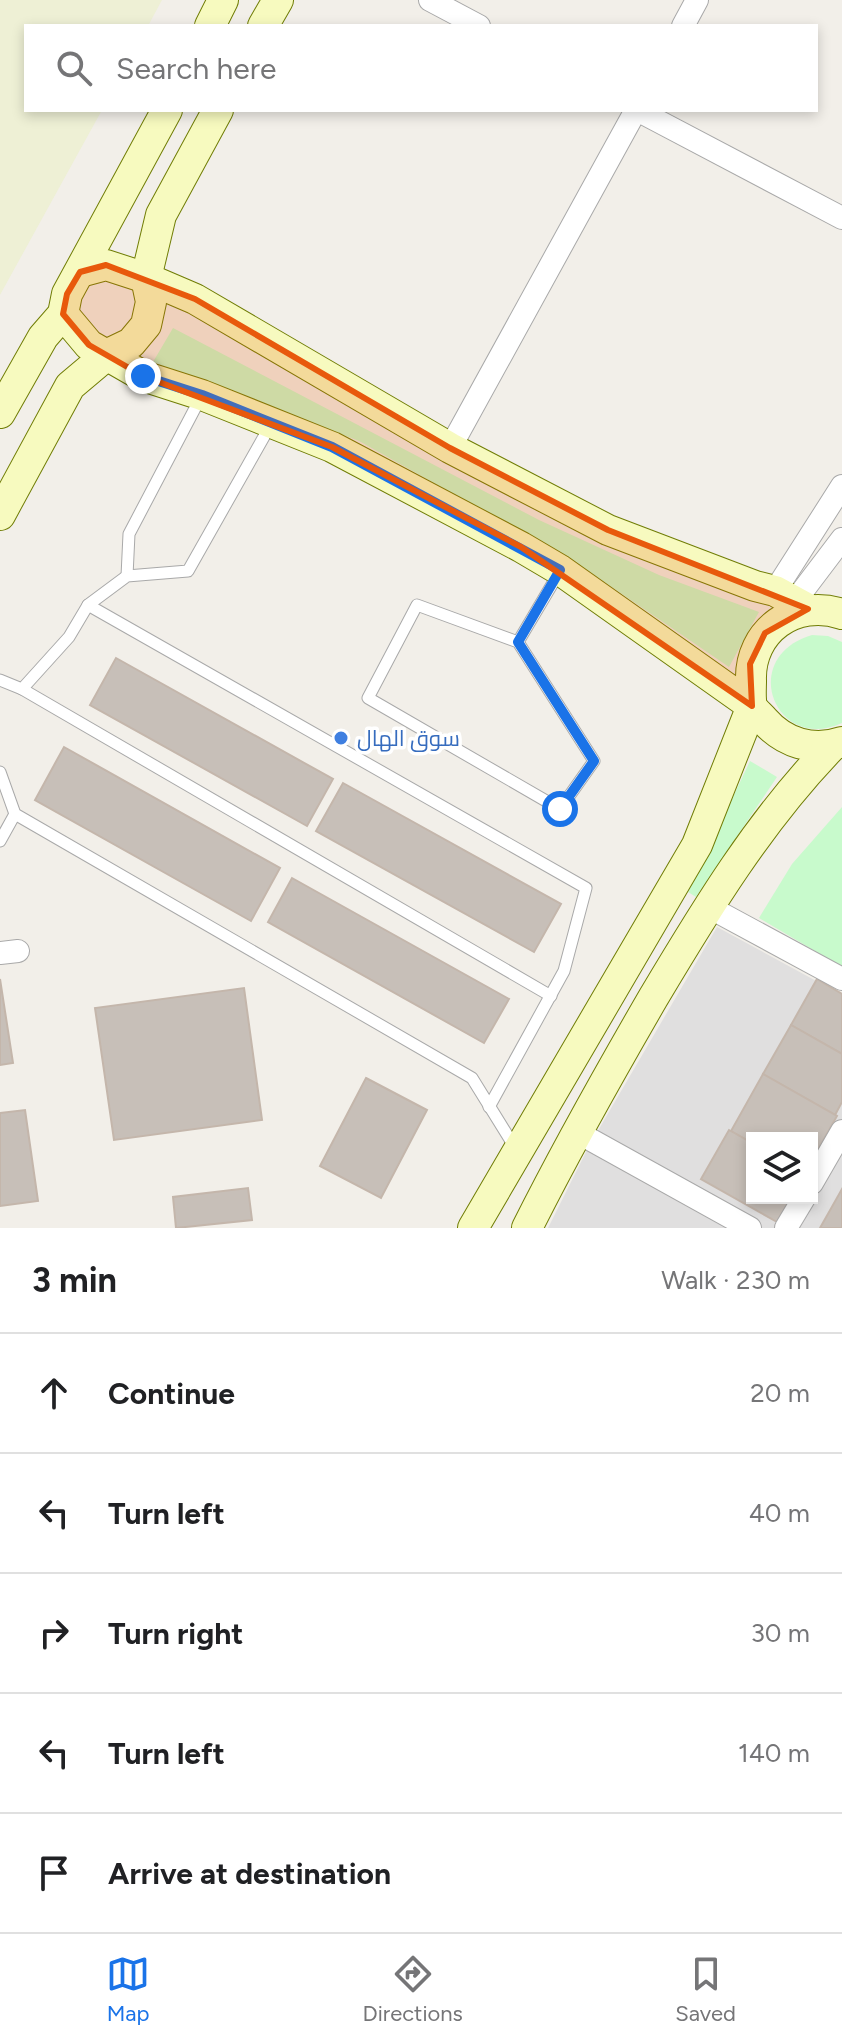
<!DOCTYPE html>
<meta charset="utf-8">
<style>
body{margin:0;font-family:Figtree,Cairo,sans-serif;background:#f2f2f2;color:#202124}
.controls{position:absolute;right:24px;bottom:24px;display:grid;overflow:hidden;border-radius:0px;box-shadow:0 4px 12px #0003}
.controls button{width:72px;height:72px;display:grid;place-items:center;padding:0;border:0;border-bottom:2px solid #e0e0e0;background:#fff;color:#202124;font:40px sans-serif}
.stop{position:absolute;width:24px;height:24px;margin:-18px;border:6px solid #1a73e8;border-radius:50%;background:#fff}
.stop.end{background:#1a73e8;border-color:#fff;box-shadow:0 2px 8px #0008}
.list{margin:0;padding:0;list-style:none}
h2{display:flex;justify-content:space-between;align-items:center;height:104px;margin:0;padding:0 32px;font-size:34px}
h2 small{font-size:26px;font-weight:400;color:#757577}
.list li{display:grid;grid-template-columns:52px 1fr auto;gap:24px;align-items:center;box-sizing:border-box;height:120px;padding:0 32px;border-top:2px solid #e0e0e0}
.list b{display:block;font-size:30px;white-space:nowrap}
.list em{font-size:26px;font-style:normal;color:#757577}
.icon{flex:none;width:44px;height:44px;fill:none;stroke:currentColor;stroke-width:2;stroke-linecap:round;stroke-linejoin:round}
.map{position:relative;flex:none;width:842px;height:1228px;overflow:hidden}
.search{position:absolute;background:#fff;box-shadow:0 4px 12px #0003;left:24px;right:24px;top:24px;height:88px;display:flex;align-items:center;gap:20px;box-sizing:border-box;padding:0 28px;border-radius:0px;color:#757577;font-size:30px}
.sheet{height:704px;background:#fff}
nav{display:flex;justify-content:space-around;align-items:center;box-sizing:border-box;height:112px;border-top:2px solid #e0e0e0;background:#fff;font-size:22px;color:#757577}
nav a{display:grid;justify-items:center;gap:4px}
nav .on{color:#1a73e8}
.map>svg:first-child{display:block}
.residential{fill:#e0dfdf;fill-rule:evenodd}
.farmland{fill:#eef0d5}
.park{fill:#c8facc}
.building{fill:#c7bfb8;stroke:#c4b6ab;stroke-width:2}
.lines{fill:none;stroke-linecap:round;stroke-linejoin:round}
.service-casing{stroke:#a9a9a9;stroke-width:13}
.minor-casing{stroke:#a9a9a9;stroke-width:24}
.secondary-casing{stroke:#707d05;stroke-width:32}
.service{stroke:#fff;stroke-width:11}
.minor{stroke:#fff;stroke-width:22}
.secondary{stroke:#f7fabf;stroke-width:30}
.route{stroke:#1a73e8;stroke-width:10}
.marked{fill:#e8590c;fill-opacity:0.2;stroke:#e8590c;stroke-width:6;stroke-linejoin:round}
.shop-dot{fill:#3f7fe0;stroke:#fff;stroke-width:3}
.labels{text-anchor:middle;stroke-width:7;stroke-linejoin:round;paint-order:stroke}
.shop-label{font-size:22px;fill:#366cbe;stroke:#fff;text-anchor:start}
</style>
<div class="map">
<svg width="842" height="1228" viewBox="0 0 842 1228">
<rect width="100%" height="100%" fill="#f2efe9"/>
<!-- residential -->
<path class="residential" d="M717,927l125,68v233h-294l41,-82zM752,1138h60v60h-60z"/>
<!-- farmland -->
<polygon class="farmland" points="0,0 162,0 148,26 26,26 26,110 102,110 0,295"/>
<!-- park -->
<g class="park">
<polygon points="173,328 539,520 659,575 759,612 729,667 575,562 359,441 153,362"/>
<path d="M812,635l16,1 14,6v81c-67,31 -105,-66 -30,-88z"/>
<polygon points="750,761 777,777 696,897 688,892"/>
<polygon points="842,807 842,967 759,918 792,864"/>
</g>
<!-- building -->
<g class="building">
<polygon points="116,658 333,779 307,826 90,705"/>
<polygon points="64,747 280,868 251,921 35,800"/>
<polygon points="343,783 561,904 534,952 316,831"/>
<polygon points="292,878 509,999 484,1043 268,922"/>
<polygon points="0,979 13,1063 0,1065"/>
<polygon points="817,979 842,994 842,1054 791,1025"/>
<polygon points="244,988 262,1120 114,1140 95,1008"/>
<polygon points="791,1025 842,1054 842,1102 835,1115 763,1074"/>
<polygon points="763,1074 837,1116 812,1160 812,1138 752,1138 752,1143 731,1131"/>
<polygon points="366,1078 427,1110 381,1198 320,1166"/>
<polygon points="25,1110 38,1201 0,1206 0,1113"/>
<polygon points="729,1130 752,1143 752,1198 791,1198 777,1222 701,1179"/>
<polygon points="248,1188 252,1220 176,1228 173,1197"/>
<polygon points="842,1189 842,1228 820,1228"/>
</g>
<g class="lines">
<!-- service casing -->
<g class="service-casing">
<g id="service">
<polyline points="127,576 129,534 202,395"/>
<polyline points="88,605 586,888 564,971 489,1107"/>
<polyline points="518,642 417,605 368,698 560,809 594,761 518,642 560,571"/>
<polyline points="0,680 22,689 69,637 88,605 127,576 188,571 270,426"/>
<polyline points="22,689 551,996"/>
<polyline points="0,772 15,814 472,1078 516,1149"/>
<polyline points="0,841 15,814"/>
</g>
</g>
<!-- minor casing -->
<g class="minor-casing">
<g id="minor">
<polyline points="430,0 479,26"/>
<polyline points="683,26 697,0"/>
<polyline points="637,110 842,218"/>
<polyline points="450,448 636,110"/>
<polyline points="775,591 842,486"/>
<polyline points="795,601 842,539"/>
<polyline points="707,906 842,979"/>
<polyline points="0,953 18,951"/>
<polyline points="575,1131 750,1228"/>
<polyline points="812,1183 842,1131"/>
<polyline points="786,1228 804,1198"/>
</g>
</g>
<!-- secondary casing -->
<g class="secondary-casing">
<g id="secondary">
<polyline points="210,26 223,0"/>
<polyline points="263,26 278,0"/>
<polyline points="80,272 106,265 146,278 195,299 450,448 608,530 755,586 775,591 808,609"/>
<polyline points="63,314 89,345 143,376 202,395 332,447 521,547 560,570 752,706 697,845 473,1228"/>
<polyline points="0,413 43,337 63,314 67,294 167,110"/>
<polyline points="0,515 70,386 108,354 131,343 146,325 151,302 146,278 161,215 218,110"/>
<path d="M842,742c-29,10 -58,1 -78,-22 -3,-4 -10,-9 -12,-14 -2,-7 -1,-18 -1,-25 -2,-50 44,-83 91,-67"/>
<path d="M527,1228c39,-78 82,-154 126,-230 53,-89 107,-178 180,-253"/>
</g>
</g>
<!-- service -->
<use href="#service" class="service"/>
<!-- minor -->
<use href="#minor" class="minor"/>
<!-- secondary -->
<use href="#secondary" class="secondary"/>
</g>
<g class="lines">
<!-- route -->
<polyline class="route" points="143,376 202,395 332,447 560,570 518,642 594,761 560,809"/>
</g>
<!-- marked area -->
<path class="marked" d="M106,265l89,34 255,149 158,82 200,79 -43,24 -15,31 2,42 -231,-159 -189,-100 -189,-71 -54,-31 -26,-31 4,-20 13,-22z"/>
<!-- markers -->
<circle class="shop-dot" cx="341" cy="738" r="8"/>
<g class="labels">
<!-- shop labels -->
<g class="shop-label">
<text x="357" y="746">سوق الهال</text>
</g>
</g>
</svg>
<div class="controls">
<button><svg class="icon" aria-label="layers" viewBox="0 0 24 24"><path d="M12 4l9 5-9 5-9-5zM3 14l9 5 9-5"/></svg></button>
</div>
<div class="stop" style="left:560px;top:809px"></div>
<div class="stop end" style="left:143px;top:376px"></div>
<div class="search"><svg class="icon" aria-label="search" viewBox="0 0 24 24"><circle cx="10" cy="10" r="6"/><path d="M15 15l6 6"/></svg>Search here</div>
</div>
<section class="sheet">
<h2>3 min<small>Walk · 230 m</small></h2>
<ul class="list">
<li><svg class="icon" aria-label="ahead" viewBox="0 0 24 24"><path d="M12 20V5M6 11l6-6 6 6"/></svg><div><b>Continue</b></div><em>20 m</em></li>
<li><svg class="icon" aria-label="left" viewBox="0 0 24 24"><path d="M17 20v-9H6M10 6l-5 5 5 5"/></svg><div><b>Turn left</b></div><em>40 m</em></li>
<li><svg class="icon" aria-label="right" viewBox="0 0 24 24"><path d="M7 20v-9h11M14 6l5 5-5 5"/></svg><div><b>Turn right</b></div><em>30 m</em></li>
<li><svg class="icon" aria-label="left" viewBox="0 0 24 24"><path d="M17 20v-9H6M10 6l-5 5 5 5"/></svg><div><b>Turn left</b></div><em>140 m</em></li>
<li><svg class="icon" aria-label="arrive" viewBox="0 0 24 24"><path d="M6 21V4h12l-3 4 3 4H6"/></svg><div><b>Arrive at destination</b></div></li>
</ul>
</section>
<nav>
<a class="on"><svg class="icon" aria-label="map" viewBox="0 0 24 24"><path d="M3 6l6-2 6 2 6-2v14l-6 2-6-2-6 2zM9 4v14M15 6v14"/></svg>Map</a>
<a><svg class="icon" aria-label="directions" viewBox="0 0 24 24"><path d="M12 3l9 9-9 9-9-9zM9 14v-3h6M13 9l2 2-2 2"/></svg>Directions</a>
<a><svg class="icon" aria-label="saved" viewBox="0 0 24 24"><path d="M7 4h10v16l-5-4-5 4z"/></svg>Saved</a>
</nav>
